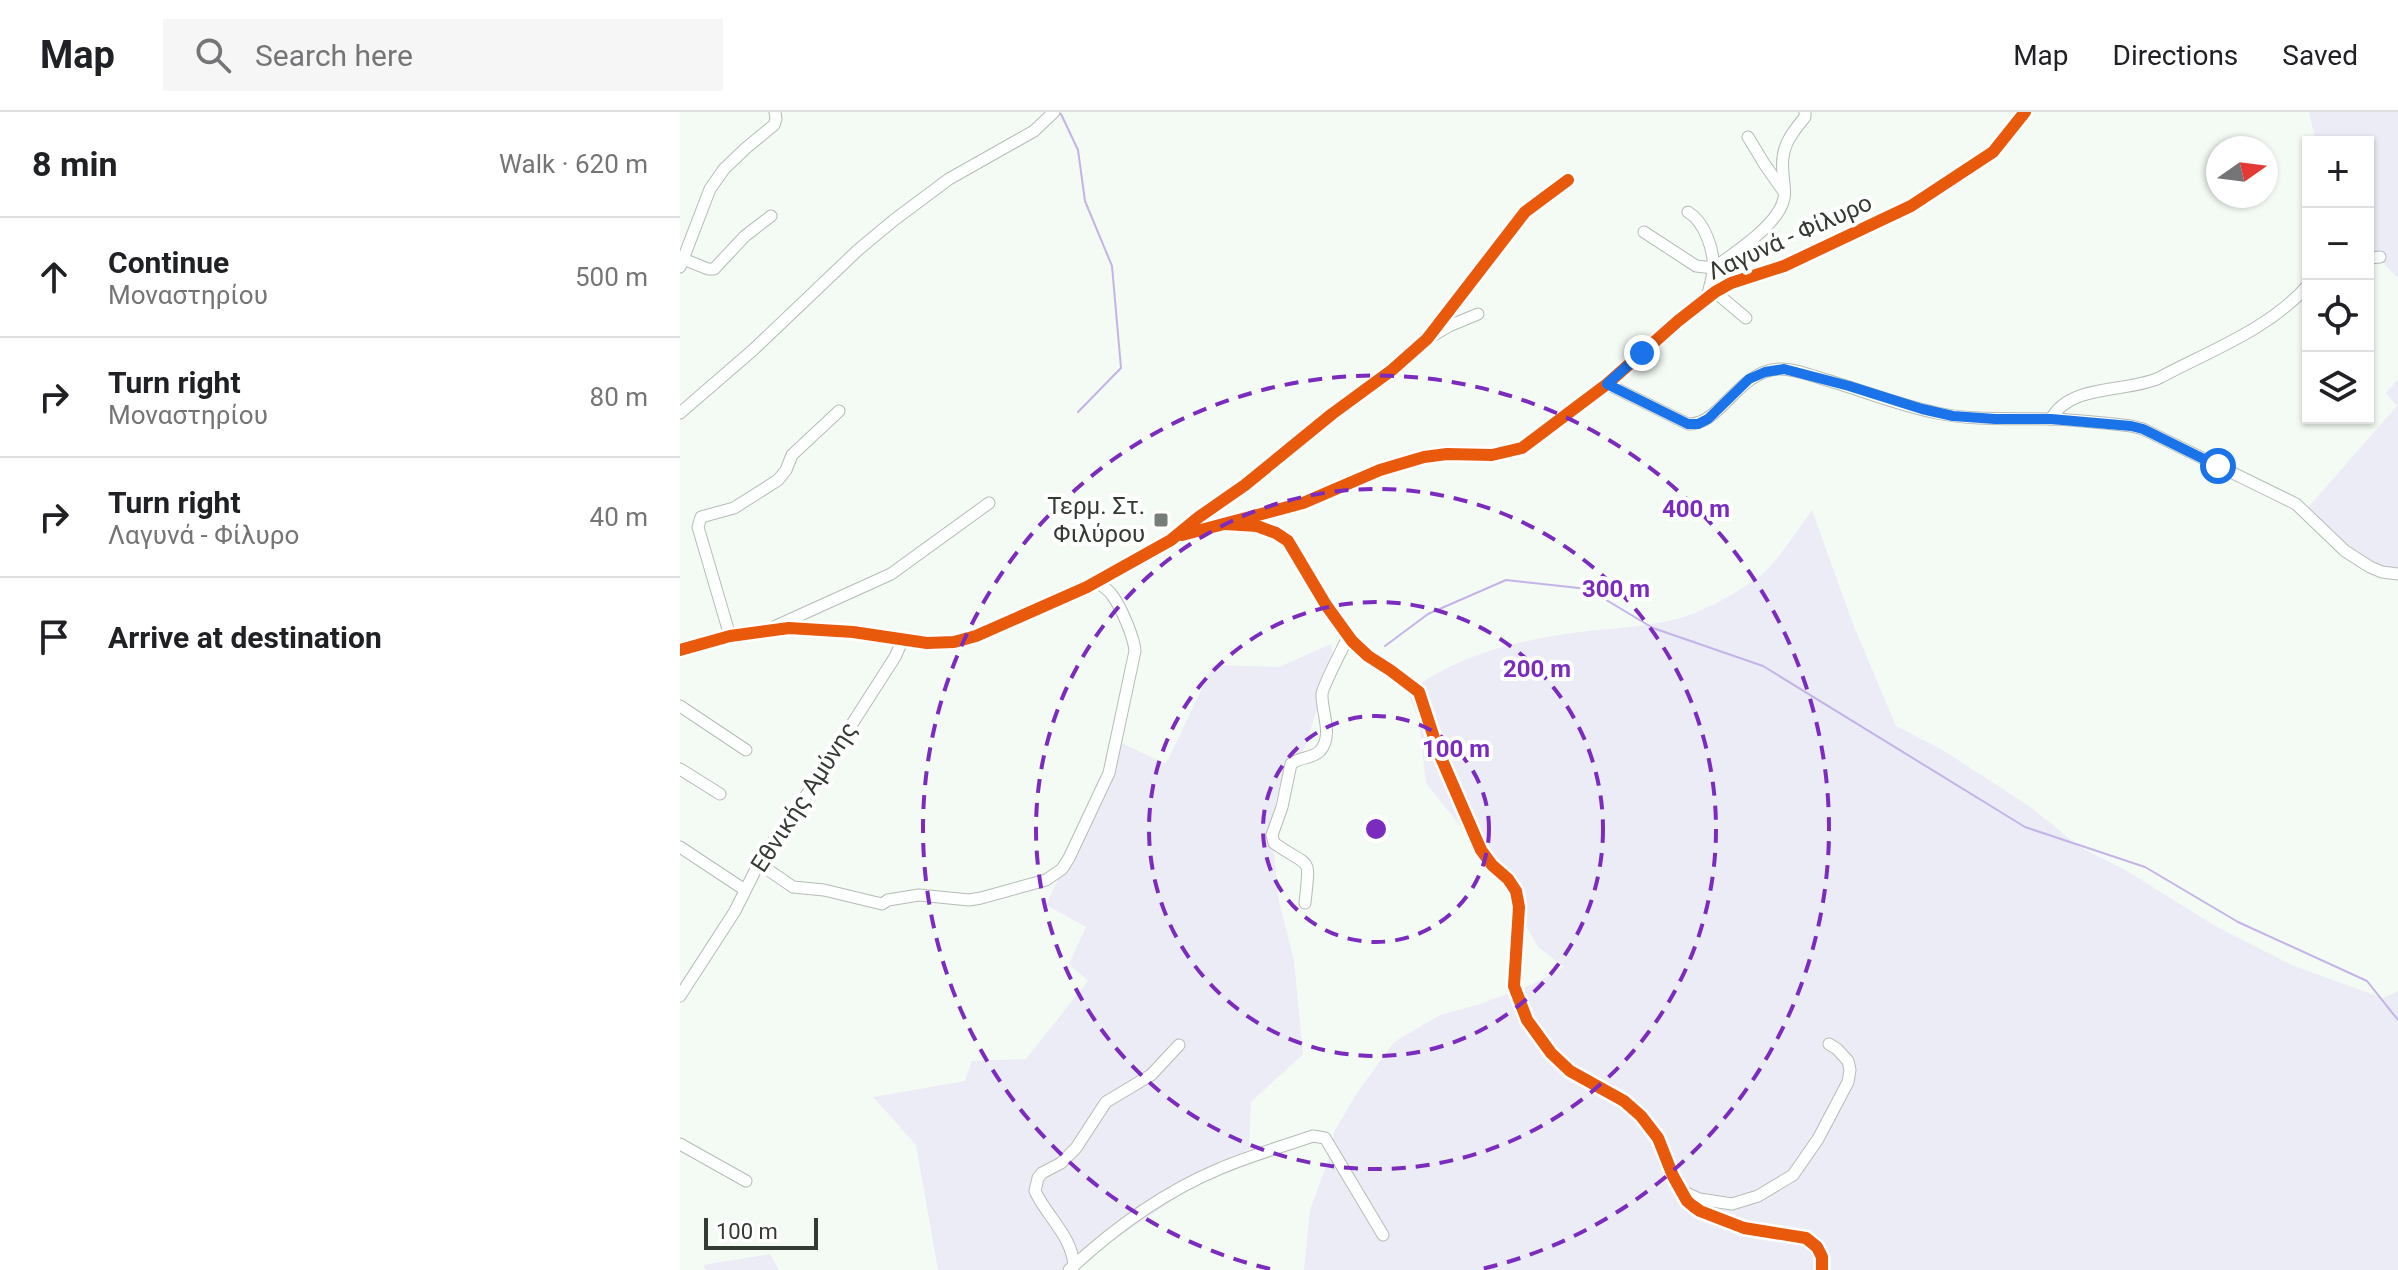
<!DOCTYPE html>
<meta charset="utf-8">
<style>
body{margin:0;font-family:Roboto,sans-serif;background:#f6f6f6;color:#202124}
.controls{position:absolute;right:24px;top:24px;display:grid;overflow:hidden;border-radius:0px;box-shadow:0 2px 6px #0004}
.controls button{width:72px;height:72px;display:grid;place-items:center;padding:0;border:0;border-bottom:2px solid #e0e0e0;background:#fff;color:#202124;font:40px sans-serif}
.compass{position:absolute;left:1526px;top:24px;width:72px;height:72px;border-radius:50%;background:#fff;box-shadow:0 2px 6px #0004;rotate:76deg}
.scale{position:absolute;left:24px;bottom:20px;width:114px;box-sizing:border-box;padding-left:8px;border:4px solid #333b34;border-top:0;font-size:22px;line-height:28px;white-space:nowrap;color:#333b34;-webkit-text-stroke:6px #fff;paint-order:stroke}
.stop{position:absolute;width:24px;height:24px;margin:-18px;border:6px solid #1a73e8;border-radius:50%;background:#fff}
.stop.end{background:#1a73e8;border-color:#fff;box-shadow:0 2px 8px #0008}
.list{margin:0;padding:0;list-style:none}
h2{display:flex;justify-content:space-between;align-items:center;height:104px;margin:0;padding:0 32px;font-size:34px}
h2 small{font-size:26px;font-weight:400;color:#757577}
.list li{display:grid;grid-template-columns:52px 1fr auto;gap:24px;align-items:center;box-sizing:border-box;height:120px;padding:0 32px;border-top:2px solid #e0e0e0}
.list b{display:block;font-size:30px;white-space:nowrap}
.list p{margin:0;font-size:26px;white-space:nowrap;color:#757577}
.list em{font-size:26px;font-style:normal;color:#757577}
.icon{flex:none;width:44px;height:44px;fill:none;stroke:currentColor;stroke-width:2;stroke-linecap:round;stroke-linejoin:round}
.map{position:relative;flex:none;width:1718px;height:1158px;overflow:hidden}
header{display:flex;align-items:center;gap:48px;box-sizing:border-box;height:112px;padding:0 40px;background:#fff;border-bottom:2px solid #e0e0e0}
header strong{font-size:38px}
nav{display:flex;gap:44px;margin-inline-start:auto;font-size:28px}
.search{width:560px;height:72px;background:#f6f6f6;display:flex;align-items:center;gap:20px;box-sizing:border-box;padding:0 28px;border-radius:0px;color:#757577;font-size:30px}
main{display:flex}
aside{flex:1;background:#fff}
.map>svg:first-child{display:block}
.green{fill:#ececf6}
.lines{fill:none;stroke-linecap:round;stroke-linejoin:round}
.stream{stroke:#c3b4e7;stroke-width:2}
.minor-casing{stroke:#b5bcb5;stroke-width:13}
.minor{stroke:#fdfefe;stroke-width:11}
.cycleway-casing{stroke:#fff;stroke-width:17}
.cycleway{stroke:#e8590c;stroke-width:12}
.route{stroke:#1a73e8;stroke-width:10}
.ring{fill:none;stroke:#7b2cbf;stroke-width:4;stroke-dasharray:14 10}
.poi-dot{fill:#777e78;stroke:#fff;stroke-width:3}
.labels{text-anchor:middle;stroke-width:8;stroke-linejoin:round;paint-order:stroke}
.street-label{font-size:24px;fill:#333b34;stroke:#fff}
.poi-label{font-size:24px;fill:#333b34;stroke:#fff;text-anchor:end}
.centre{fill:#7b2cbf;stroke:#fff;stroke-width:4}
.ring-label{font-size:24px;text-anchor:middle;font-weight:bold;fill:#7b2cbf;stroke:#fff;stroke-width:8;stroke-linejoin:round;paint-order:stroke}
</style>
<header>
<strong>Map</strong>
<div class="search"><svg class="icon" aria-label="search" viewBox="0 0 24 24"><circle cx="10" cy="10" r="6"/><path d="M15 15l6 6"/></svg>Search here</div>
<nav><a>Map</a><a>Directions</a><a>Saved</a></nav>
</header>
<main>
<aside>
<h2>8 min<small>Walk · 620 m</small></h2>
<ul class="list">
<li><svg class="icon" aria-label="ahead" viewBox="0 0 24 24"><path d="M12 20V5M6 11l6-6 6 6"/></svg><div><b>Continue</b><p>Μοναστηρίου</p></div><em>500 m</em></li>
<li><svg class="icon" aria-label="right" viewBox="0 0 24 24"><path d="M7 20v-9h11M14 6l5 5-5 5"/></svg><div><b>Turn right</b><p>Μοναστηρίου</p></div><em>80 m</em></li>
<li><svg class="icon" aria-label="right" viewBox="0 0 24 24"><path d="M7 20v-9h11M14 6l5 5-5 5"/></svg><div><b>Turn right</b><p>Λαγυνά - Φίλυρο</p></div><em>40 m</em></li>
<li><svg class="icon" aria-label="arrive" viewBox="0 0 24 24"><path d="M6 21V4h12l-3 4 3 4H6"/></svg><div><b>Arrive at destination</b></div></li>
</ul>
</aside>
<div class="map">
<svg width="1718" height="1158" viewBox="0 0 1718 1158">
<rect width="100%" height="100%" fill="#f4fbf5"/>
<!-- green -->
<g class="green">
<polygon points="1629,0 1718,0 1718,166 1688,136 1688,30 1636,30"/>
<polygon points="1718,267 1718,462 1690,455 1625,399 1717,294 1706,281"/>
<path d="M1132,398l41,114 43,102 45,23 91,59 46,38 49,25 90,56 77,39 89,32 15,-7v279h-1094l6,-60 17,-46 7,-32 23,-39 37,-51 46,-27 40,-11 53,-20 31,-17 -26,-20 -49,-85 -63,-79 -7,-62 -11,-29c54,-39 107,-51 172,-60 32,-4 65,-5 97,-13 26,-7 60,-26 82,-42 15,-10 41,-51 53,-67z"/>
<polygon points="651,532 653,547 624,638 606,648 591,709 599,789 614,848 623,942 571,990 569,1037 389,1158 258,1158 236,1033 193,985 285,969 292,949 346,947 408,869 389,852 406,815 366,793 442,631 486,652 533,553 599,555"/>
<polygon points="90,1142 99,1158 26,1158 23,1153"/>
</g>
<g class="lines">
<!-- stream -->
<g class="stream">
<polyline points="381,2 398,38 405,89 432,154 441,256 398,300"/>
<polyline points="705,534 748,502 826,468 908,477 973,516 1083,554 1345,715 1465,755 1558,810 1687,869 1718,908"/>
</g>
<!-- minor casing -->
<g class="minor-casing">
<g id="minor">
<polyline points="1068,25 1085,53 1104,80"/>
<path d="M1008,100c17,10 27,40 25,59 -1,9 -4,18 -6,27"/>
<path d="M964,120l52,34 18,2c21,-16 65,-43 70,-70 2,-8 -1,-17 -1,-25 -3,-25 7,-38 22,-56v-5"/>
<polyline points="1688,146 1700,145"/>
<polyline points="3,147 28,157 34,157 65,124 91,104"/>
<polyline points="0,155 30,77 44,57 66,36 94,13 96,7 95,0"/>
<polyline points="1035,180 1066,206"/>
<polyline points="754,223 769,214 798,202"/>
<path d="M927,272l81,40c33,1 49,-52 90,-55 14,-1 29,5 42,9 39,11 77,27 117,35 38,8 77,5 115,6 27,1 53,4 79,7l12,3 153,75 49,47 25,16 12,5 16,2"/>
<polyline points="0,301 73,238 178,138 214,108 269,67 354,19 374,0"/>
<path d="M1371,307c20,-36 75,-26 108,-41 50,-27 111,-49 149,-93"/>
<polyline points="545,412 577,414 596,421 608,429 646,493 672,529 688,544 710,558 739,580 759,641 801,738 812,753 828,767 836,779 839,795 834,874 847,908 871,941 890,959 944,989 961,1004 978,1026 993,1064 1007,1089 1013,1094 1020,1099 1064,1116 1126,1126 1137,1135 1142,1145 1142,1158"/>
<polyline points="499,425 623,391 700,358 744,345 767,342 812,343 842,336 927,272 998,209 1035,180 1051,171 1104,154 1231,94 1313,40 1345,0"/>
<polyline points="96,514 211,462 309,391"/>
<polyline points="50,524 18,415 21,405 54,396 98,368 106,358 112,343 159,299"/>
<polyline points="0,538 50,524 109,516 173,520 247,531 274,530 296,524 407,475 491,428 519,405 565,373 652,302 712,258 747,227 845,100 888,68"/>
<polyline points="0,594 66,638"/>
<polyline points="0,657 40,682"/>
<polyline points="0,735 65,778"/>
<path d="M78,751l35,24 31,3 58,14 6,-4 31,-5 50,5 12,-2 65,-18 16,-11 7,-11 40,-85 26,-122c-1,-14 -14,-44 -23,-56 -4,-6 -10,-9 -15,-13"/>
<path d="M625,791c5,-50 7,-33 -31,-60l-2,-8 10,-28 9,-43c8,-7 21,-5 29,-13 14,-16 1,-40 2,-57 1,-9 22,-48 27,-59"/>
<polyline points="0,884 55,799 84,741 113,704 215,545 223,527"/>
<polyline points="0,1032 66,1069"/>
<polyline points="1002,1079 1019,1087 1052,1092 1078,1084 1113,1063 1138,1027 1168,970 1170,958 1168,949 1157,937 1149,932"/>
<path d="M394,1154c-2,-30 -27,-49 -39,-75l3,-13 4,-5 19,-10 15,-15 30,-46 45,-27 28,-30"/>
<path d="M389,1158c43,-40 95,-78 150,-101 30,-13 62,-22 94,-33l12,2 58,97"/>
</g>
</g>
<!-- minor -->
<use href="#minor" class="minor"/>
<!-- cycleway casing -->
<g class="cycleway-casing">
<g id="cycleway">
<polyline points="545,412 577,414 596,421 608,429 646,493 672,529 688,544 710,558 739,580 759,641 801,738 812,753 828,767 836,779 839,795 834,874 847,908 871,941 890,959 944,989 961,1004 978,1026 993,1064 1007,1089 1013,1094 1020,1099 1064,1116 1126,1126 1137,1135 1142,1145 1142,1158"/>
<polyline points="502,423 623,391 700,358 744,345 767,342 812,343 842,336 927,272 998,209 1035,180 1051,171 1104,154 1231,94 1313,40 1345,0"/>
<polyline points="0,538 50,524 109,516 173,520 247,531 274,530 296,524 407,475 491,428 519,405 565,373 652,302 712,258 747,227 845,100 888,68"/>
</g>
</g>
<!-- cycleway -->
<use href="#cycleway" class="cycleway"/>
</g>
<g class="lines">
<!-- route -->
<polyline class="route" points="962,241 927,272 1008,312 1018,312 1028,307 1069,267 1085,260 1104,257 1169,274 1242,297 1273,304 1315,307 1371,307 1451,314 1463,317 1538,354"/>
</g>
<!-- distance rings -->
<g class="ring">
<circle cx="696" cy="717" r="113"/>
<circle cx="696" cy="717" r="227"/>
<circle cx="696" cy="717" r="340"/>
<path d="M590 1157A453 453 0 1 1 802 1157"/>
</g>
<!-- markers -->
<rect class="poi-dot" x="473" y="400" width="16" height="16" rx="4"/>
<g class="labels">
<!-- street labels -->
<g class="street-label">
<text transform="translate(1110 125) rotate(-24)" y="8">Λαγυνά - Φίλυρο</text>
<text transform="translate(124 685) rotate(-57)" y="8">Εθνικής Αμύνης</text>
</g>
<!-- poi labels -->
<g class="poi-label">
<text x="465" y="402">Τερμ. Στ.<tspan x="465" dy="28">Φιλύρου</tspan></text>
</g>
</g>
<circle cx="696" cy="717" r="12" class="centre"/>
<g class="ring-label">
<text x="1016" y="405">400 m</text>
<text x="936" y="485">300 m</text>
<text x="857" y="565">200 m</text>
<text x="776" y="645">100 m</text>
</g>
</svg>
<div class="controls">
<button>+</button>
<button>−</button>
<button><svg class="icon" aria-label="locate" viewBox="0 0 24 24"><circle cx="12" cy="12" r="6"/><path d="M12 2v4M12 18v4M2 12h4M18 12h4"/></svg></button>
<button><svg class="icon" aria-label="layers" viewBox="0 0 24 24"><path d="M12 4l9 5-9 5-9-5zM3 14l9 5 9-5"/></svg></button>
</div>
<svg class="compass" viewBox="-18 -18 36 36"><path d="M0-13l5 13h-10z" fill="#e53935"/><path d="M0 13l5-13h-10z" fill="#757577"/></svg>
<div class="scale">100 m</div>
<div class="stop" style="left:1538px;top:354px"></div>
<div class="stop end" style="left:962px;top:241px"></div>
</div>
</main>
